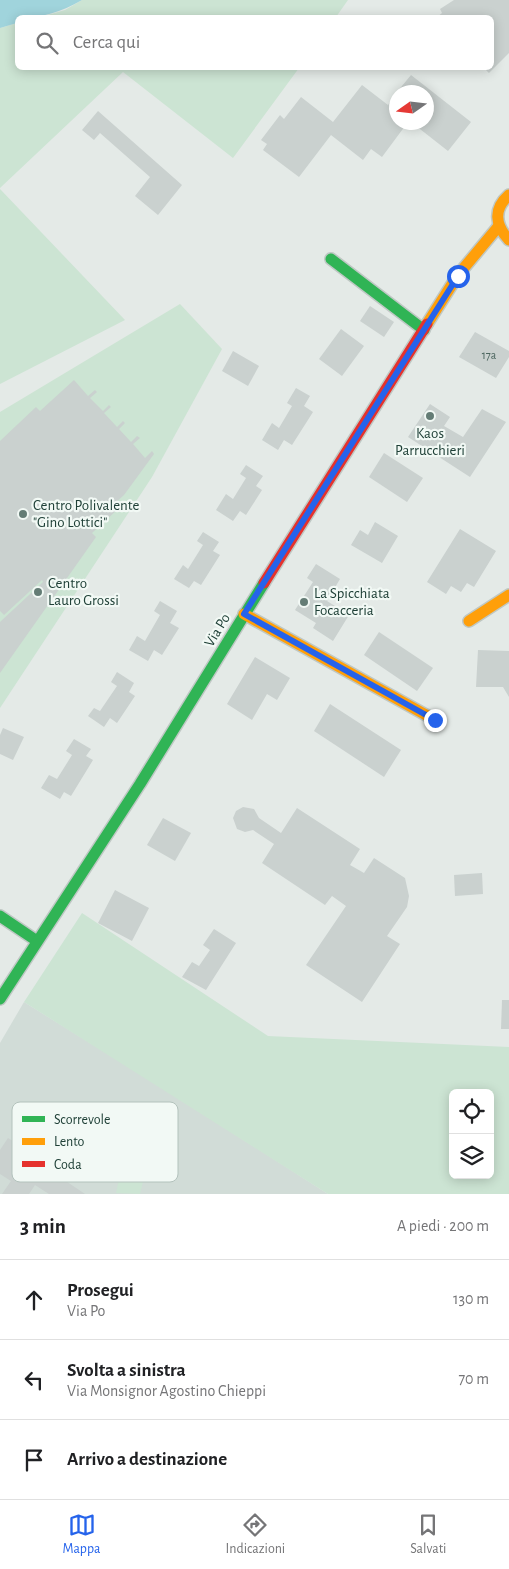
<!DOCTYPE html>
<html lang="it">
<meta charset="utf-8">
<style>
body{margin:0;font-family:"Alegreya Sans",sans-serif;background:#f6f6f6;color:#202124}
.controls{position:absolute;right:15px;bottom:15px;display:grid;overflow:hidden;border-radius:8px;box-shadow:0 2px 12px #0003}
.controls button{width:45px;height:45px;display:grid;place-items:center;padding:0;border:0;border-bottom:1px solid #e0e0e0;background:#fff;color:#202124;font:25px sans-serif}
.compass{position:absolute;left:389px;top:85px;width:45px;height:45px;border-radius:50%;background:#fff;box-shadow:0 2px 12px #0003;rotate:256deg}
.stop{position:absolute;width:15px;height:15px;margin:-11px;border:4px solid #2563eb;border-radius:50%;background:#fff}
.stop.end{background:#2563eb;border-color:#fff;box-shadow:0 1px 5px #0008}
.list{margin:0;padding:0;list-style:none}
h2{display:flex;justify-content:space-between;align-items:center;height:65px;margin:0;padding:0 20px;font-size:21px}
h2 small{font-size:16px;font-weight:400;color:#757577}
.list li{display:grid;grid-template-columns:32px 1fr auto;gap:15px;align-items:center;box-sizing:border-box;height:80px;padding:0 20px;border-top:1px solid #e0e0e0}
.list b{display:block;font-size:19px;white-space:nowrap}
.list p{margin:0;font-size:16px;white-space:nowrap;color:#757577}
.list em{font-size:16px;font-style:normal;color:#757577}
.icon{flex:none;width:28px;height:28px;fill:none;stroke:currentColor;stroke-width:2;stroke-linecap:round;stroke-linejoin:round}
.map{position:relative;flex:none;width:509px;height:1194px;overflow:hidden}
.search{position:absolute;background:#fff;box-shadow:0 2px 12px #0003;left:15px;right:15px;top:15px;height:55px;display:flex;align-items:center;gap:12px;box-sizing:border-box;padding:0 18px;border-radius:8px;color:#757577;font-size:19px}
.sheet{height:305px;background:#fff}
nav{display:flex;justify-content:space-around;align-items:center;box-sizing:border-box;height:70px;border-top:1px solid #e0e0e0;background:#fff;font-size:14px;color:#757577}
nav a{display:grid;justify-items:center;gap:2px}
nav .on{color:#2563eb}
.map>svg:first-child{display:block}
.built{fill:#d1dcd7}
.green{fill:#cce4d3;fill-rule:evenodd}
.water{fill:#a0d4dc}
.building{fill:#cad1cf}
.lines{fill:none;stroke-linecap:round;stroke-linejoin:round}
.fast-casing{stroke:#bfc8c4;stroke-width:14}
.slow-casing{stroke:#bfc8c4;stroke-width:14}
.jam-casing{stroke:#bfc8c4;stroke-width:14}
.fast{stroke:#30b455;stroke-width:11}
.slow{stroke:#ff9f0a;stroke-width:11}
.jam{stroke:#e5322d;stroke-width:11}
.route{stroke:#2563eb;stroke-width:6}
.poi-dot{fill:#647c75;stroke:#f2f9f5;stroke-width:2}
.labels{text-anchor:middle;stroke-width:4.5;stroke-linejoin:round;paint-order:stroke}
.number-label{font-size:12px;fill:#4b655e}
.poi-label{font-size:15px;fill:#1f4037;stroke:#f2f9f5;text-anchor:start}
.street-label{font-size:15px;fill:#1f4037;stroke:#f2f9f5}
.key{fill:#f2f9f5;stroke:#b3c2bc;stroke-width:1}
.key-label{font-size:14px;fill:#1f4037}
</style>
<div class="map">
<svg width="509" height="1194" viewBox="0 0 509 1194">
<rect width="100%" height="100%" fill="#e4eae7"/>
<!-- built -->
<polygon class="built" points="24,1002 164,1089 328,1194 0,1194 0,1043"/>
<!-- green -->
<g class="green">
<polygon points="82,0 348,0 336,17 37,18 65,10"/>
<polygon points="17,23 18,68 299,68 233,158 123,72 0,188 0,28"/>
<polygon points="0,189 125,320 0,384"/>
<polygon points="180,304 222,349 152,477 0,708 0,412"/>
<path d="M82,913l186,123 241,11v147h-181l-304,-192zM453,1093h37v82h-37z"/>
<polygon points="127,1141 151,1148 140,1194 116,1193"/>
</g>
<!-- water -->
<path class="water" d="M0,0h82c-21,12 -40,18 -64,18l-1,5 -17,5z"/>
<!-- building -->
<g class="building">
<polygon points="454,0 509,0 509,53 489,73 484,68 492,68 492,18 436,18 442,13 440,9"/>
<polygon points="411,75 471,122 448,151 411,122 426,122 426,92 397,92"/>
<polygon points="362,85 388,105 396,94 396,122 408,122 382,157 371,149 363,160 331,135 299,177 263,150 267,144 261,140 280,115 284,119 301,97 333,122"/>
<polygon points="98,111 182,185 158,215 135,196 150,177 100,133 94,140 82,130"/>
<polygon points="370,306 394,322 384,337 360,321"/>
<polygon points="341,329 364,346 342,376 319,359"/>
<polygon points="475,332 509,351 509,357 496,378 459,357"/>
<polygon points="233,351 259,366 248,386 222,371"/>
<polygon points="74,380 88,396 95,390 97,392 90,398 103,411 109,405 111,407 104,413 117,427 123,421 125,423 119,429 131,442 137,436 140,438 133,444 145,458 152,451 154,454 124,495 115,503 119,508 92,533 96,537 0,673 0,622 43,582 42,580 4,615 0,611 0,441 36,407 40,411"/>
<polygon points="296,388 310,396 304,406 313,412 292,445 284,440 278,450 262,440 272,423 279,428 292,406 287,403"/>
<polygon points="430,404 450,417 444,426 463,437 482,409 506,422 470,477 408,437"/>
<polygon points="384,453 423,478 407,502 369,477"/>
<polygon points="246,465 263,476 256,486 262,490 246,515 240,511 233,521 216,510 226,494 233,499 246,478 240,474"/>
<polygon points="375,522 398,536 382,563 351,545 360,530 368,535"/>
<polygon points="460,529 496,551 474,587 467,583 461,592 451,586 446,594 427,582"/>
<polygon points="203,532 219,542 213,551 220,555 201,585 194,581 189,588 174,579 183,565 188,569 203,545 197,541"/>
<polygon points="316,564 340,579 327,601 349,615 333,641 313,628 316,623 295,610 313,582 307,578"/>
<polygon points="160,601 177,611 170,623 179,628 162,655 154,650 148,661 129,650 137,636 145,641 160,615 154,611"/>
<polygon points="379,632 433,668 417,691 364,655"/>
<polygon points="478,650 509,651 509,697 503,687 476,687"/>
<polygon points="255,657 290,678 277,700 267,694 252,720 227,704"/>
<polygon points="117,672 134,683 129,692 135,696 117,723 110,718 104,727 88,716 94,708 100,711 117,686 111,682"/>
<polygon points="330,704 401,750 384,777 314,731"/>
<polygon points="3,728 24,737 13,760 0,754 0,735"/>
<polygon points="74,739 91,749 86,756 93,760 71,796 64,792 60,799 41,788 49,775 57,779 72,755 66,751"/>
<polygon points="243,807 254,809 259,818 281,833 297,808 360,849 350,865 364,873 374,858 405,878 409,896 407,907 387,936 400,944 362,1002 306,965 346,906 332,896 325,905 262,863 274,844 253,830 245,832 237,829 233,818 236,811"/>
<polygon points="163,818 191,833 175,861 147,845"/>
<polygon points="482,873 483,894 455,896 454,875"/>
<polygon points="115,890 149,908 132,941 98,923"/>
<polygon points="214,929 236,943 206,990 182,977 192,962 199,966 210,950 203,945"/>
<polygon points="502,1000 509,1000 509,1029 501,1029"/>
<polygon points="60,1103 78,1115 45,1167 85,1194 49,1194 35,1185 29,1194 2,1194 11,1181 0,1174 0,1150 8,1138 29,1151"/>
</g>
<g class="lines">
<!-- fast casing -->
<g class="fast-casing">
<g id="fast">
<polyline points="331,259 424,330"/>
<polyline points="0,916 37,941"/>
<polyline points="0,999 140,784 264,583"/>
</g>
</g>
<!-- slow casing -->
<g class="slow-casing">
<g id="slow">
<path d="M509,195c-16,14 -14,30 0,45"/>
<polyline points="427,324 458,275 498,227"/>
<polyline points="244,614 435,720"/>
<polyline points="469,621 509,595"/>
</g>
</g>
<!-- jam casing -->
<g class="jam-casing">
<polyline id="jam" points="264,583 427,324"/>
</g>
<!-- fast -->
<use href="#fast" class="fast"/>
<!-- slow -->
<use href="#slow" class="slow"/>
<!-- jam -->
<use href="#jam" class="jam"/>
</g>
<g class="lines">
<!-- route -->
<polyline class="route" points="435,720 244,614 458,276"/>
</g>
<!-- markers -->
<g class="poi-dot">
<circle cx="430" cy="416" r="5"/>
<circle cx="23" cy="514" r="5"/>
<circle cx="38" cy="592" r="5"/>
<circle cx="304" cy="602" r="5"/>
</g>
<g class="labels">
<!-- number labels -->
<g class="number-label">
<text x="489" y="359">17a</text>
</g>
<!-- poi labels -->
<g class="poi-label">
<text x="430" y="438" text-anchor="middle">Kaos<tspan x="430" dy="17">Parrucchieri</tspan></text>
<text x="33" y="510">Centro Polivalente<tspan x="33" dy="17">"Gino Lottici"</tspan></text>
<text x="48" y="588">Centro<tspan x="48" dy="17">Lauro Grossi</tspan></text>
<text x="314" y="598">La Spicchiata<tspan x="314" dy="17">Focacceria</tspan></text>
</g>
<!-- street labels -->
<g class="street-label">
<text transform="translate(217 630) rotate(-59)" y="5">Via Po</text>
</g>
</g>
<!-- legend -->
<rect x="12" y="1102" width="166" height="80" rx="8" class="key"/>
<rect x="22" y="1116" width="23" height="6" fill="#30b455"/>
<rect x="22" y="1138" width="23" height="7" fill="#ff9f0a"/>
<rect x="22" y="1161" width="23" height="6" fill="#e5322d"/>
<g class="key-label">
<text x="54" y="1124">Scorrevole</text>
<text x="54" y="1146">Lento</text>
<text x="54" y="1169">Coda</text>
</g>
</svg>
<div class="controls">
<button><svg class="icon" aria-label="locate" viewBox="0 0 24 24"><circle cx="12" cy="12" r="6"/><path d="M12 2v4M12 18v4M2 12h4M18 12h4"/></svg></button>
<button><svg class="icon" aria-label="layers" viewBox="0 0 24 24"><path d="M12 4l9 5-9 5-9-5zM3 14l9 5 9-5"/></svg></button>
</div>
<svg class="compass" viewBox="-18 -18 36 36"><path d="M0-13l5 13h-10z" fill="#e53935"/><path d="M0 13l5-13h-10z" fill="#757577"/></svg>
<div class="stop" style="left:458px;top:276px"></div>
<div class="stop end" style="left:435px;top:720px"></div>
<div class="search"><svg class="icon" aria-label="search" viewBox="0 0 24 24"><circle cx="10" cy="10" r="6"/><path d="M15 15l6 6"/></svg>Cerca qui</div>
</div>
<section class="sheet">
<h2>3 min<small>A piedi · 200 m</small></h2>
<ul class="list">
<li><svg class="icon" aria-label="ahead" viewBox="0 0 24 24"><path d="M12 20V5M6 11l6-6 6 6"/></svg><div><b>Prosegui</b><p>Via Po</p></div><em>130 m</em></li>
<li><svg class="icon" aria-label="left" viewBox="0 0 24 24"><path d="M17 20v-9H6M10 6l-5 5 5 5"/></svg><div><b>Svolta a sinistra</b><p>Via Monsignor Agostino Chieppi</p></div><em>70 m</em></li>
<li><svg class="icon" aria-label="arrive" viewBox="0 0 24 24"><path d="M6 21V4h12l-3 4 3 4H6"/></svg><div><b>Arrivo a destinazione</b></div></li>
</ul>
</section>
<nav>
<a class="on"><svg class="icon" aria-label="map" viewBox="0 0 24 24"><path d="M3 6l6-2 6 2 6-2v14l-6 2-6-2-6 2zM9 4v14M15 6v14"/></svg>Mappa</a>
<a><svg class="icon" aria-label="directions" viewBox="0 0 24 24"><path d="M12 3l9 9-9 9-9-9zM9 14v-3h6M13 9l2 2-2 2"/></svg>Indicazioni</a>
<a><svg class="icon" aria-label="saved" viewBox="0 0 24 24"><path d="M7 4h10v16l-5-4-5 4z"/></svg>Salvati</a>
</nav>
